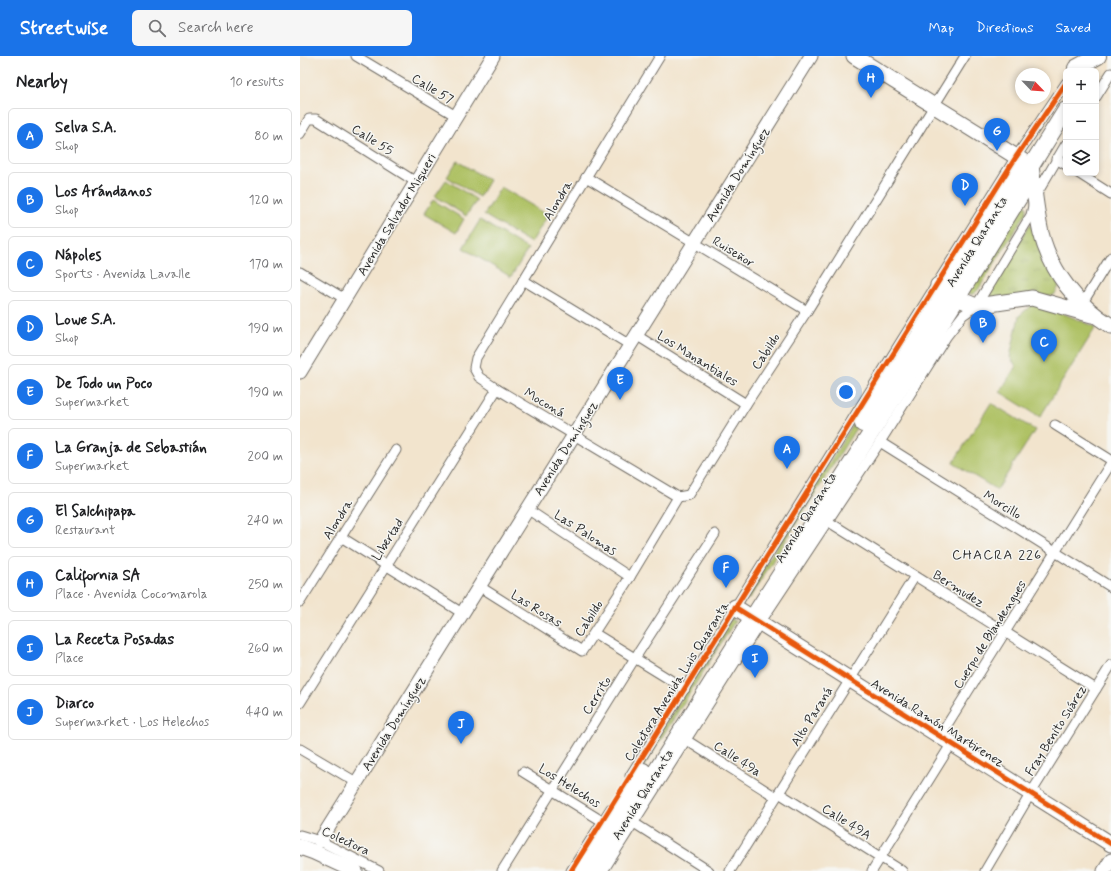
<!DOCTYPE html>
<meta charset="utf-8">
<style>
body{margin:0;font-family:Mynerve,sans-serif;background:#f6f6f6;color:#202124}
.controls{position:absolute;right:12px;top:12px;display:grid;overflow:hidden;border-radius:6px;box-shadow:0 2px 6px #0003}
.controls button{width:36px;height:36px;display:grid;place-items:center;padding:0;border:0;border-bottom:1px solid #e0e0e0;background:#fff;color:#202124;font:20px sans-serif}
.compass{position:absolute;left:715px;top:12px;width:36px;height:36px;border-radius:50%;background:#fff;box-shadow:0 2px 6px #0003;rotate:115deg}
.you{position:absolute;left:546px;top:336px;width:14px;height:14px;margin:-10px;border:3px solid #fff;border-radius:50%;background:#1a73e8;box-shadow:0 0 0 6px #1a73e833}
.badge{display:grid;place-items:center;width:26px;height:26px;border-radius:50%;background:#1a73e8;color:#fff;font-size:13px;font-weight:700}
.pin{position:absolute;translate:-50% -33px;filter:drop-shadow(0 1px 2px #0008)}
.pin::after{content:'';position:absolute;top:21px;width:14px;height:12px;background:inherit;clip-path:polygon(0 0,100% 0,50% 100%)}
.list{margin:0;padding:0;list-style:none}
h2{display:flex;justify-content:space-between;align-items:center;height:52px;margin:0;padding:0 16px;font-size:17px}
h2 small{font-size:13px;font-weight:400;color:#757577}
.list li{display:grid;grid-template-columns:26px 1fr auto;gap:12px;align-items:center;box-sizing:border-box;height:56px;margin:0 8px 8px;padding:0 8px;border:1px solid #e0e0e0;border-radius:6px}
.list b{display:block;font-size:15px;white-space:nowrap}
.list p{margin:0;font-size:13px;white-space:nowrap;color:#757577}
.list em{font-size:13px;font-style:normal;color:#757577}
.icon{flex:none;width:22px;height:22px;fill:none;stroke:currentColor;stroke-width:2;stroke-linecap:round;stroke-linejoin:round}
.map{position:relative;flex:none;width:811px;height:815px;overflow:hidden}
header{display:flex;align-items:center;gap:24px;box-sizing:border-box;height:56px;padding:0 20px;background:#1a73e8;color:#fff}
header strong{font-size:19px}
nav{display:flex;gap:22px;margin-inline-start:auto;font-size:14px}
.search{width:280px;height:36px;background:#f6f6f6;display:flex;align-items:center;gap:10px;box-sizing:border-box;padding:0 14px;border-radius:6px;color:#757577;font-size:15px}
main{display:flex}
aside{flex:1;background:#fff}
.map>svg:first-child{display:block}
.grass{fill:url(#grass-tufts);stroke:#6c7648}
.pitch{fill:#aec164;stroke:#6c7648}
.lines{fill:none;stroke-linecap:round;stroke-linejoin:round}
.minor-casing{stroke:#716c64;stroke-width:11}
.secondary-casing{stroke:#716c64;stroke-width:15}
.primary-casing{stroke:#716c64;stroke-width:17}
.trunk-casing{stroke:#716c64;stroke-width:18}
.minor{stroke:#fff;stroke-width:9}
.secondary{stroke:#fff;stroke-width:13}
.primary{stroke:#fff;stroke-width:15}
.trunk{stroke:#fff;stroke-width:16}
.cycleway-casing{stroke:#f6f6f2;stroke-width:8}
.cycleway{stroke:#e8590c;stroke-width:5}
.labels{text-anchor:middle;stroke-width:3;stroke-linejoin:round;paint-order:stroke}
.street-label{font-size:13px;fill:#2b2b2b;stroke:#f6f6f2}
.neighbourhood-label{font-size:14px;letter-spacing:1px;fill:#2b2b2b;stroke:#f6f6f2}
</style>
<header>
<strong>Streetwise</strong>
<div class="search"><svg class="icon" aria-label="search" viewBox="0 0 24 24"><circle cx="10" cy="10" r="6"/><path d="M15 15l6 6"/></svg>Search here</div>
<nav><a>Map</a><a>Directions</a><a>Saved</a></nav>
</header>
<main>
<aside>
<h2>Nearby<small>10 results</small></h2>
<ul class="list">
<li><span class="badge">A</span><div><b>Selva S.A.</b><p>Shop</p></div><em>80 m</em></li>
<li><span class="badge">B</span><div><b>Los Arándanos</b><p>Shop</p></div><em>120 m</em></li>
<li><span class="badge">C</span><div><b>Nápoles</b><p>Sports · Avenida Lavalle</p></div><em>170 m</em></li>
<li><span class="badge">D</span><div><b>Lowe S.A.</b><p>Shop</p></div><em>190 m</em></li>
<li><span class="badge">E</span><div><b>De Todo un Poco</b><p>Supermarket</p></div><em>190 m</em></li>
<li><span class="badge">F</span><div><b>La Granja de Sebastián</b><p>Supermarket</p></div><em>200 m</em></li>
<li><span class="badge">G</span><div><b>El Salchipapa</b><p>Restaurant</p></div><em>240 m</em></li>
<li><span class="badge">H</span><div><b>California SA</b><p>Place · Avenida Cocomarola</p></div><em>250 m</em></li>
<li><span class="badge">I</span><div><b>La Receta Posadas</b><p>Place</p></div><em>260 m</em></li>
<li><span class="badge">J</span><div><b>Diarco</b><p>Supermarket · Los Helechos</p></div><em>440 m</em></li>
</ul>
</aside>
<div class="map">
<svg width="811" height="815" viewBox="0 0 811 815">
<defs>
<pattern id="grass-tufts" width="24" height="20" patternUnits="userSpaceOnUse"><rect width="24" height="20" fill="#aec164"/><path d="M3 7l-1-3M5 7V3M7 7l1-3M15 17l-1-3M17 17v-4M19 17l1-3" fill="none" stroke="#8e9d53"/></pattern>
</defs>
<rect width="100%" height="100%" fill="#f6f6f2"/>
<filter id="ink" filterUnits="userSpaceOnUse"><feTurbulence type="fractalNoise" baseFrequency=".025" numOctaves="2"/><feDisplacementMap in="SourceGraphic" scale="8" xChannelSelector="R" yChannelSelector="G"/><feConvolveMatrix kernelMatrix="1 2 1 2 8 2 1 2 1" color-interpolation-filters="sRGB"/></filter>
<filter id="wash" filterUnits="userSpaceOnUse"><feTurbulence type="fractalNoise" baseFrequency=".012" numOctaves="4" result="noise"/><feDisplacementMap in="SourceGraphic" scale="16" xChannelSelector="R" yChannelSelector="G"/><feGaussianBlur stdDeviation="0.9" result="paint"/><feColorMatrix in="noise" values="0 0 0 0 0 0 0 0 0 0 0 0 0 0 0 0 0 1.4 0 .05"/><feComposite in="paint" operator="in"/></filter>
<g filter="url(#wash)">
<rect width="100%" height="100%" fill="#f2e4cd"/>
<!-- grass -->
<g class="grass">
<polygon points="720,148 725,148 727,152 726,157 678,234 674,238 670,238 668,235"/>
<polygon points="730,168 748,211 759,230 755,238 752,240 686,242"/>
<polygon points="630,246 633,249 449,543 445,541"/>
<polygon points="431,563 435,565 315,756 311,754"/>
</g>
<!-- pitch -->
<g class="pitch">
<polygon points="157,105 189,124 179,141 147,121"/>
<polygon points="146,124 177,144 166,160 135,140"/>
<polygon points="201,131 248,159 231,187 184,159"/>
<polygon points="133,144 164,163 156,177 124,158"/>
<polygon points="180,164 228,193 211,221 163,192"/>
<polygon points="735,246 796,271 740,361 700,336 716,310 710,301 719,260"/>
<polygon points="691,347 735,374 697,434 653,407"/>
</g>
</g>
<g filter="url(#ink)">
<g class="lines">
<!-- minor casing -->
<g class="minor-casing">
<g id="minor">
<polyline points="56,0 156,60"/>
<polyline points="360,0 176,302 174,312 179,321 197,333 378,441"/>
<polyline points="796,41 811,17"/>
<polyline points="0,78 9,63 16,63 116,126"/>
<polyline points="756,103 766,109"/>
<polyline points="778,117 811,138"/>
<polyline points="286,121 507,255"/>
<polyline points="0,216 45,243"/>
<polyline points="223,224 330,289"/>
<polyline points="782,248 811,201"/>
<polyline points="336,279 446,348"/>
<polyline points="755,369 811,404"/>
<polyline points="580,386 811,531"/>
<polyline points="378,441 389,439 446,348 507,255 665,0"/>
<polyline points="227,453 330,521"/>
<polyline points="529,466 796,633"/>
<polyline points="41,481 162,557"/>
<polyline points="179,530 282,595 330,521 378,441"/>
<polyline points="0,546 96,394"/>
<polyline points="294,577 385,633"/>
<polyline points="0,647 197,333"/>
<polyline points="640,680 811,407"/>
<polyline points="386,684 476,741"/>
<polyline points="0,693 56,726"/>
<polyline points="223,716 302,765"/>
<polyline points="330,720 716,101 766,27"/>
<polyline points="479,737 602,815"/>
<polyline points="334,767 409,815"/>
<polyline points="0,779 20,785 79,815"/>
<polyline points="202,815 335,602 415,478"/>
<polyline points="271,815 311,752"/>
<polyline points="303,815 458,570 580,386 646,281 663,259 676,250 731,159 735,141 766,88"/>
<polyline points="430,815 615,520"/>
<polyline points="572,815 652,687"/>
<polyline points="685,815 731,737 811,609"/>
</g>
</g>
<!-- secondary casing -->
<g class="secondary-casing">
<g id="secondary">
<polyline points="0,316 193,0"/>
<polyline points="20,785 511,0"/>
<polyline points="804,815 811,804"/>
</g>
</g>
<!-- primary casing -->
<g class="primary-casing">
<g id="primary">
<path d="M554,0l177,110c3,22 5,45 10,67 10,39 36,72 70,93"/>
<polyline points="638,229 657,242 676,250 732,242 792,259"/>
<polyline points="435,551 811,788"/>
<polyline points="0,791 14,796 55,815"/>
</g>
</g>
<!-- trunk casing -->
<g class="trunk-casing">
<g id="trunk">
<polyline points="776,12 798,0"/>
<polyline points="563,368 621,277 719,115 731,110"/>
<polyline points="281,815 343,715"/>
<polyline points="293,815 448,569 651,252 728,127 731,110 766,54"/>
</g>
</g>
<!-- minor -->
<use href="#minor" class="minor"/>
<!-- secondary -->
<use href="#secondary" class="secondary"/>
<!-- primary -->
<use href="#primary" class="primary"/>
<!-- trunk -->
<use href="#trunk" class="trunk"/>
<!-- cycleway casing -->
<g class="cycleway-casing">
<g id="cycleway">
<polyline points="435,551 811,788"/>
<polyline points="271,815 716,101 766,27"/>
</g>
</g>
<!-- cycleway -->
<use href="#cycleway" class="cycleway"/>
</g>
</g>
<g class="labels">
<!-- street labels -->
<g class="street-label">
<text transform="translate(133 32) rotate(31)" y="5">Calle 57</text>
<text transform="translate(73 83) rotate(32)" y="5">Calle 55</text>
<text transform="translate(437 118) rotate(-58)" y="5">Avenida Domínguez</text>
<text transform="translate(257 144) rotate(-59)" y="5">Alondra</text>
<text transform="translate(96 158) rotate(-59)" y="5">Avenida Salvador Miqueri</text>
<text transform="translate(676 185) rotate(-58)" y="5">Avenida Quaranta</text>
<text transform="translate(434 195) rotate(32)" y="5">Ruiseñor</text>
<text transform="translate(465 295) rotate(-57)" y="5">Cabildo</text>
<text transform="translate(398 302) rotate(32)" y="5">Los Manantiales</text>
<text transform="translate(245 346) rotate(31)" y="5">Moconá</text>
<text transform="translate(265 392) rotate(-58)" y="5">Avenida Domínguez</text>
<text transform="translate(703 448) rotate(32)" y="5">Morcillo</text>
<text transform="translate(505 461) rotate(-58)" y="5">Avenida Quaranta</text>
<text transform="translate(37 463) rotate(-58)" y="5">Alondra</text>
<text transform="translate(286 476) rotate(33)" y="5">Las Palomas</text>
<text transform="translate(87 483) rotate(-58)" y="5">Libertad</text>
<text transform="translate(659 532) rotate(32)" y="5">Bermudez</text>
<text transform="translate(237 552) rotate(32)" y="5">Las Rosas</text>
<text transform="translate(288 562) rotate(-57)" y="5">Cabildo</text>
<text transform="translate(689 578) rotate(-58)" y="5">Cuerpo de Blandengues</text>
<text transform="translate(376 625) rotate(-58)" y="5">Colectora Avenida Luis Quaranta</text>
<text transform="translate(296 639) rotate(-58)" y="5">Cerrito</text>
<text transform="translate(511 660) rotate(-58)" y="5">Alto Paraná</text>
<text transform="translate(638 666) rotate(32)" y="5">Avenida Ramón Martirenez</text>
<text transform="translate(93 667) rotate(-58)" y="5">Avenida Domínguez</text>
<text transform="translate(755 674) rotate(-58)" y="5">Fray Benito Suárez</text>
<text transform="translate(438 702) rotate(33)" y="5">Calle 49a</text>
<text transform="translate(270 729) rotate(32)" y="5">Los Helechos</text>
<text transform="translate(342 738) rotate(-58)" y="5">Avenida Quaranta</text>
<text transform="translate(547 765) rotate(32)" y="5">Calle 49A</text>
<text transform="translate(46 784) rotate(25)" y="5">Colectora</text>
</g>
<!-- neighbourhood labels -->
<g class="neighbourhood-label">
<text x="697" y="503">CHACRA 226</text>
</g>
</g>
</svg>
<div class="controls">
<button>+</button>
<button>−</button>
<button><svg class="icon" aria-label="layers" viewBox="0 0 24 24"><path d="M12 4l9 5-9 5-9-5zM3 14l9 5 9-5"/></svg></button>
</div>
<svg class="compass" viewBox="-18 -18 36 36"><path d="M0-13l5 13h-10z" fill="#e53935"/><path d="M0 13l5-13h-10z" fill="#757577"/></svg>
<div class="you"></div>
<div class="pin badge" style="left:487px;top:413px">A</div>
<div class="pin badge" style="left:683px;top:287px">B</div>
<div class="pin badge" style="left:744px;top:306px">C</div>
<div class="pin badge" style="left:665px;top:150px">D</div>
<div class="pin badge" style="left:320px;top:344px">E</div>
<div class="pin badge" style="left:426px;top:532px">F</div>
<div class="pin badge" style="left:697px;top:95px">G</div>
<div class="pin badge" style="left:571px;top:42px">H</div>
<div class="pin badge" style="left:455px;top:622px">I</div>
<div class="pin badge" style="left:161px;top:688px">J</div>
</div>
</main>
